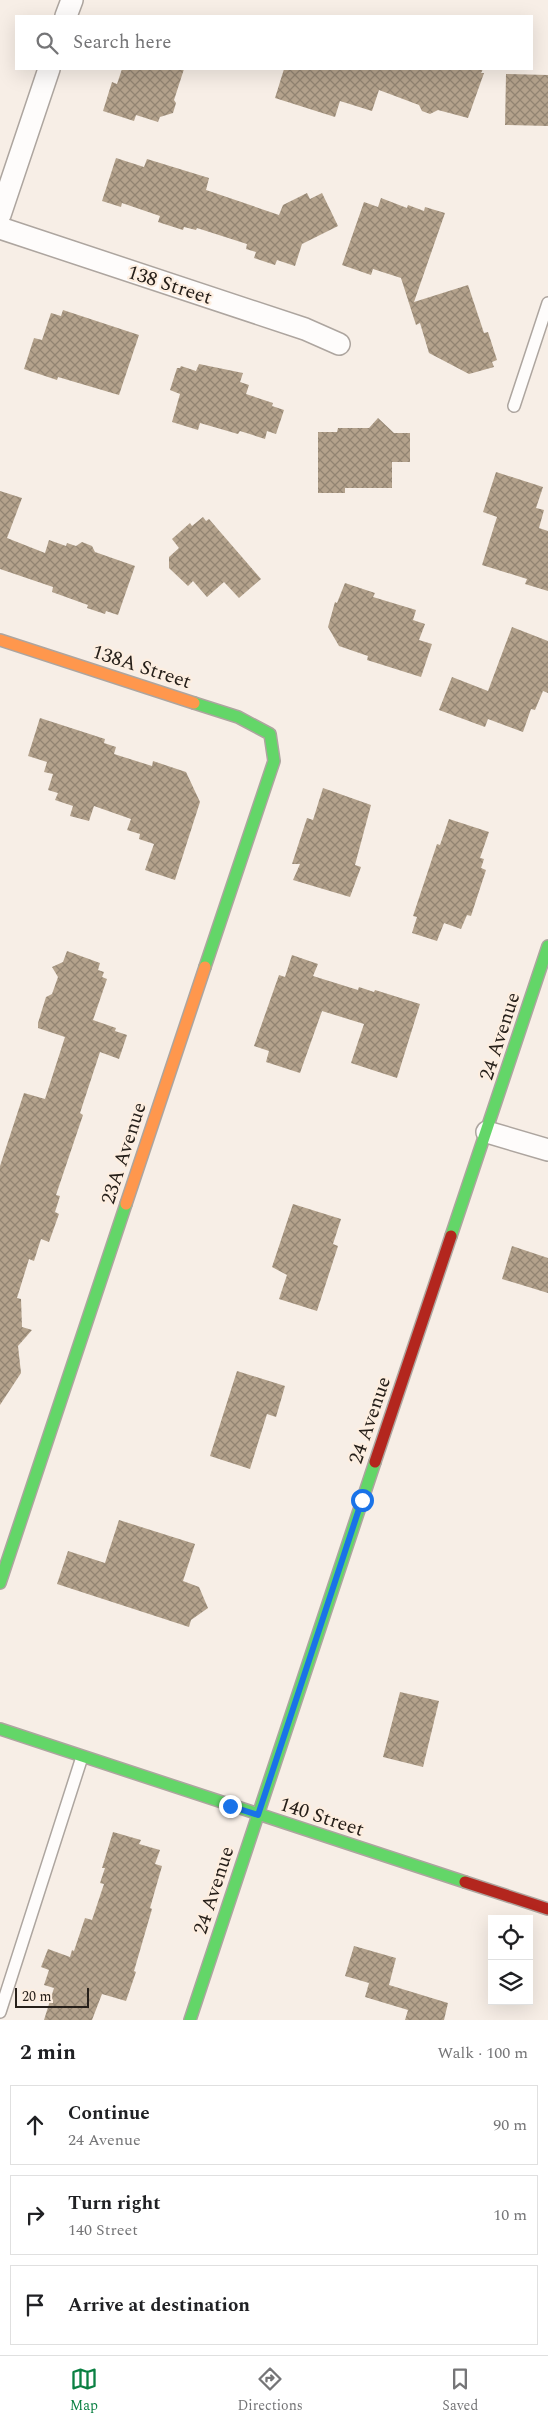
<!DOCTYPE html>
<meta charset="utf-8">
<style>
body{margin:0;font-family:Spectral,serif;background:#f6f6f6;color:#202124}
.controls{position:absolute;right:15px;bottom:15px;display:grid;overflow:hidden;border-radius:0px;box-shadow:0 5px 20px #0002}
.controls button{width:45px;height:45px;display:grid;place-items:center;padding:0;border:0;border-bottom:1px solid #e0e0e0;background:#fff;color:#202124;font:25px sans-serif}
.scale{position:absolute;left:15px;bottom:12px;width:74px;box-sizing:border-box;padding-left:5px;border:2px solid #27201a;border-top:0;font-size:14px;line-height:18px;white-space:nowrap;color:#27201a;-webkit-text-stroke:4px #fdeee0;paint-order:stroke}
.stop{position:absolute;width:15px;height:15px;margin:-11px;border:4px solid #1a73e8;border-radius:50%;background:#fff}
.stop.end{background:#1a73e8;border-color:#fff;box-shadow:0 1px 5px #0008}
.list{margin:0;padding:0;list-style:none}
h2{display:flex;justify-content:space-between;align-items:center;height:65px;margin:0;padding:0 20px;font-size:21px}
h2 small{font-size:16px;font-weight:400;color:#757577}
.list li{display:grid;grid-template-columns:32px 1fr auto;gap:15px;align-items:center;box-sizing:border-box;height:80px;margin:0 10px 10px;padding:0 10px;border:1px solid #e0e0e0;border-radius:0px}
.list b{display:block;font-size:19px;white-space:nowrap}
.list p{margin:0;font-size:16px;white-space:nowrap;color:#757577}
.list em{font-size:16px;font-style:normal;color:#757577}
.icon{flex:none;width:28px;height:28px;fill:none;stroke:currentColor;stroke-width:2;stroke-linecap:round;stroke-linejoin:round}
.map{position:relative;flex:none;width:548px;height:2020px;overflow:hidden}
.search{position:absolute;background:#fff;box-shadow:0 5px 20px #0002;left:15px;right:15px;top:15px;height:55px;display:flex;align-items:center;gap:12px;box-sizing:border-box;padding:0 18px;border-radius:0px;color:#757577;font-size:19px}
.sheet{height:335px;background:#fff}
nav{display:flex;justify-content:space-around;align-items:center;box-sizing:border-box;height:70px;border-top:1px solid #e0e0e0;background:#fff;font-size:14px;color:#757577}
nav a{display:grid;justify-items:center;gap:2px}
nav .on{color:#0b8043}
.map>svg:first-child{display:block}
.building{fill:url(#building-cross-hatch)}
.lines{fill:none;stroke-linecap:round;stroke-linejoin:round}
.lane-casing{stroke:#ada59f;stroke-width:14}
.street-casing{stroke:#ada59f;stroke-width:24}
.fast-casing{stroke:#ada59f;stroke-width:14}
.slow-casing{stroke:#ada59f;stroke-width:14}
.jam-casing{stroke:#ada59f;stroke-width:14}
.lane{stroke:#fefcfb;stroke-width:11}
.street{stroke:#fefcfb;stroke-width:21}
.fast{stroke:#63d668;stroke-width:11}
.slow{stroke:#ff974d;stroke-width:11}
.jam{stroke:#b3261e;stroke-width:11}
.route{stroke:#1a73e8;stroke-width:6}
.labels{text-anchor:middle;stroke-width:4.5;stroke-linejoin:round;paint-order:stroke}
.street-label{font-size:20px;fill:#27201a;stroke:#fdeee0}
</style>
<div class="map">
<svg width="548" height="2020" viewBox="0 0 548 2020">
<defs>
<pattern id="building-cross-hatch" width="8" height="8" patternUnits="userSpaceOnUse" patternTransform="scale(1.25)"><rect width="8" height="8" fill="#b4a28c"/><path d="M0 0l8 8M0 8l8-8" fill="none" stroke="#928472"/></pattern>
</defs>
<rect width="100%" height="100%" fill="#f7eee6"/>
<!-- building -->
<g class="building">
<polygon points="122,69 184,69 174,100 176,103 173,113 160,117 158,122 136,115 134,121 103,111 112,82 117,84"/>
<polygon points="284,69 483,69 481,73 484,73 468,118 438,110 430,114 422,111 419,105 379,90 372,111 340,101 335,117 275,98"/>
<polygon points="506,74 548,75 548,126 505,125"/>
<polygon points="116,158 144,167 147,159 209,178 206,190 279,215 283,205 307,193 310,199 322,193 338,226 302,244 295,266 277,260 275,265 254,258 256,252 246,249 247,244 197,228 196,230 184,227 183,230 158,222 160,216 122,203 121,207 102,201"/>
<polygon points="381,198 407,208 408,205 424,211 425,207 445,213 414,302 468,285 484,333 488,332 497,360 492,362 494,367 469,374 429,353 420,323 416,325 401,278 373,269 371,275 342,265 364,202 378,207"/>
<polygon points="63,310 139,335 119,395 58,377 57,380 24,369 34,338 42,340 51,313 61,316"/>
<polygon points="199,364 243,373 240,382 249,385 246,394 273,403 272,406 284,410 276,434 267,431 265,439 240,431 238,434 200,423 198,430 172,422 180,394 170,390 177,368 180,368 181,366 196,371"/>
<polygon points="378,418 394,433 410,433 410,462 392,462 392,488 345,488 345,493 318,493 318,432 337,432 338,428 369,428"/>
<polygon points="496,472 543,487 536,508 544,510 539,528 548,531 548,591 525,584 527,579 482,565 497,517 483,512"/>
<polygon points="0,491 22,498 7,538 45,553 49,540 66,546 67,543 76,546 82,542 92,546 95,552 135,566 118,615 106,611 105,614 87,608 88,605 52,592 53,587 0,569"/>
<polygon points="203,517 206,521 209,519 261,579 239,598 224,582 207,597 193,581 188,586 169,568 169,557 179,548 172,539 190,523 192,526"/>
<polygon points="345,583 375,593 373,597 416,610 413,620 425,624 419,640 432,644 421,677 367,660 368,656 339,646 328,627 335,602 337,603"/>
<polygon points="512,627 548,641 548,693 543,691 535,710 531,709 523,732 488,719 485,727 439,710 452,677 488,691"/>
<polygon points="40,718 105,739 104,743 116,747 114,754 152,766 153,761 186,772 200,802 175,880 145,870 154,844 139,839 140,834 127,830 131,819 94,806 89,821 70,816 73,806 55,800 58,793 48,790 53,774 44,772 47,762 28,756"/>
<polygon points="323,788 371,805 355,865 361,867 350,897 293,880 300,864 292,864 307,818 313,820"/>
<polygon points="449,819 489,832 480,858 484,859 481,868 486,870 471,916 467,915 461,929 444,923 437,941 412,933 417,917 413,916 437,844 440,845"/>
<polygon points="67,951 100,963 98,970 104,972 102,977 107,979 93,1020 116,1028 115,1031 127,1035 119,1059 100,1052 80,1113 83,1115 56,1195 60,1196 55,1212 59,1214 49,1242 41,1239 34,1261 29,1259 17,1298 21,1299 22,1327 32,1330 18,1346 21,1373 0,1405 0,1166 24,1093 45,1099 65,1037 38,1028 38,1023 46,997 52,994 58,977 52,967 63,962"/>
<polygon points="292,955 318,964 313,976 358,990 359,987 374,992 375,990 420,1004 397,1078 351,1063 364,1024 322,1011 300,1073 266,1062 269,1051 254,1046 279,975 285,977"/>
<polygon points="293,1204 341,1219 333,1244 338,1246 317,1311 279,1299 287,1275 272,1267"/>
<polygon points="512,1246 548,1258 548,1293 502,1279"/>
<polygon points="237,1371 285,1386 276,1417 267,1414 250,1469 210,1456"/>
<polygon points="119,1520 195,1544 183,1581 199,1587 208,1608 191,1620 189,1627 57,1584 68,1551 105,1563"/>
<polygon points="400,1692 439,1701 423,1767 383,1757"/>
<polygon points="113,1832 141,1840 139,1844 160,1850 155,1864 162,1866 150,1908 152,1909 134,1971 136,1972 126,2001 102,1994 92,2020 44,2020 54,1988 44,1985 49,1970 41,1967 48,1949 70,1957 72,1950 74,1951 85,1918 92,1920 104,1884 100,1883 105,1868 102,1868"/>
<polygon points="354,1946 396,1958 389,1985 448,2003 444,2020 405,2020 408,2010 365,1997 369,1983 345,1976"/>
</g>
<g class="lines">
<!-- lane casing -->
<g class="lane-casing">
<g id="lane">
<polyline points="514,406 548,303"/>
<polyline points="0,2012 82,1757"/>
</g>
</g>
<!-- street casing -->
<g class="street-casing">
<g id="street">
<polyline points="66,16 72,0"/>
<polyline points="0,215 49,69"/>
<polyline points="0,228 305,329 339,344"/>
<polyline points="487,1132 548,1150"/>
</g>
</g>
<!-- fast casing -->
<g class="fast-casing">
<g id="fast">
<polyline points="194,703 238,717 270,734 274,761 205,967"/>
<polyline points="451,1236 548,946"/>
<polyline points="0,1583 126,1204"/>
<polyline points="0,1729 465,1882"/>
<polyline points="190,2020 375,1462"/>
</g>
</g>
<!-- slow casing -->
<g class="slow-casing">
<g id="slow">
<polyline points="0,640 194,703"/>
<polyline points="126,1204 205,967"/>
</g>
</g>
<!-- jam casing -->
<g class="jam-casing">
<g id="jam">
<polyline points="375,1462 451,1236"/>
<polyline points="465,1882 548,1909"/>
</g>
</g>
<!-- lane -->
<use href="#lane" class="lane"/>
<!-- street -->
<use href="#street" class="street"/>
<!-- fast -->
<use href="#fast" class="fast"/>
<!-- slow -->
<use href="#slow" class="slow"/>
<!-- jam -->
<use href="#jam" class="jam"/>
</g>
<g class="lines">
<!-- route -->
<polyline class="route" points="230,1806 258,1815 362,1500"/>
</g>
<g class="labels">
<!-- street labels -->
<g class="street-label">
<text transform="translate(170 284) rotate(18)" y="7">138 Street</text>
<text transform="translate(142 666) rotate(18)" y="7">138A Street</text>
<text transform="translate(499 1036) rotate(-72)" y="7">24 Avenue</text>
<text transform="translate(123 1153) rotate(-72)" y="7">23A Avenue</text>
<text transform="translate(369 1420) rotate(-71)" y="7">24 Avenue</text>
<text transform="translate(322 1816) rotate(18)" y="7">140 Street</text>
<text transform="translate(213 1890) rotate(-72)" y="7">24 Avenue</text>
</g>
</g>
</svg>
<div class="controls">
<button><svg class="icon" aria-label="locate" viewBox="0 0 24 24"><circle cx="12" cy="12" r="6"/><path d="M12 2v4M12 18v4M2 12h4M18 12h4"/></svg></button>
<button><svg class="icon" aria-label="layers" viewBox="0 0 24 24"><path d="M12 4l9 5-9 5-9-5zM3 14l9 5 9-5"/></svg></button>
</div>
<div class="scale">20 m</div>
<div class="stop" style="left:362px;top:1500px"></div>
<div class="stop end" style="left:230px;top:1806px"></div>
<div class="search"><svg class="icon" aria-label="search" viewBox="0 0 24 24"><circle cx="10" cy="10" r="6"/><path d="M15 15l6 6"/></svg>Search here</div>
</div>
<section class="sheet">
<h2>2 min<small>Walk · 100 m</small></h2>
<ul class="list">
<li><svg class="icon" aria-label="ahead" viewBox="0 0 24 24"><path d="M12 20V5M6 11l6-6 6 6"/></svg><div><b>Continue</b><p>24 Avenue</p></div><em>90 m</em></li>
<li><svg class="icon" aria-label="right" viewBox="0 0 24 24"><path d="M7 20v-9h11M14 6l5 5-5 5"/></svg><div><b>Turn right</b><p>140 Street</p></div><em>10 m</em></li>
<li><svg class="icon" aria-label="arrive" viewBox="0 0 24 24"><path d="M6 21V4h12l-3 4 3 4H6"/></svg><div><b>Arrive at destination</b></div></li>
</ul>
</section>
<nav>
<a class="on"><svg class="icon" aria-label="map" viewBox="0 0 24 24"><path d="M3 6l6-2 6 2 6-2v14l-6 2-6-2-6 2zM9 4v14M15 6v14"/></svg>Map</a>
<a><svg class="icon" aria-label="directions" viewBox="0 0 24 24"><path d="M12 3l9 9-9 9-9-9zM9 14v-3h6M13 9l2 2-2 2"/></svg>Directions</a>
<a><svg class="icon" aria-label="saved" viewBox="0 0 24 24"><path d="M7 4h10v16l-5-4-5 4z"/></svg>Saved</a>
</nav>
